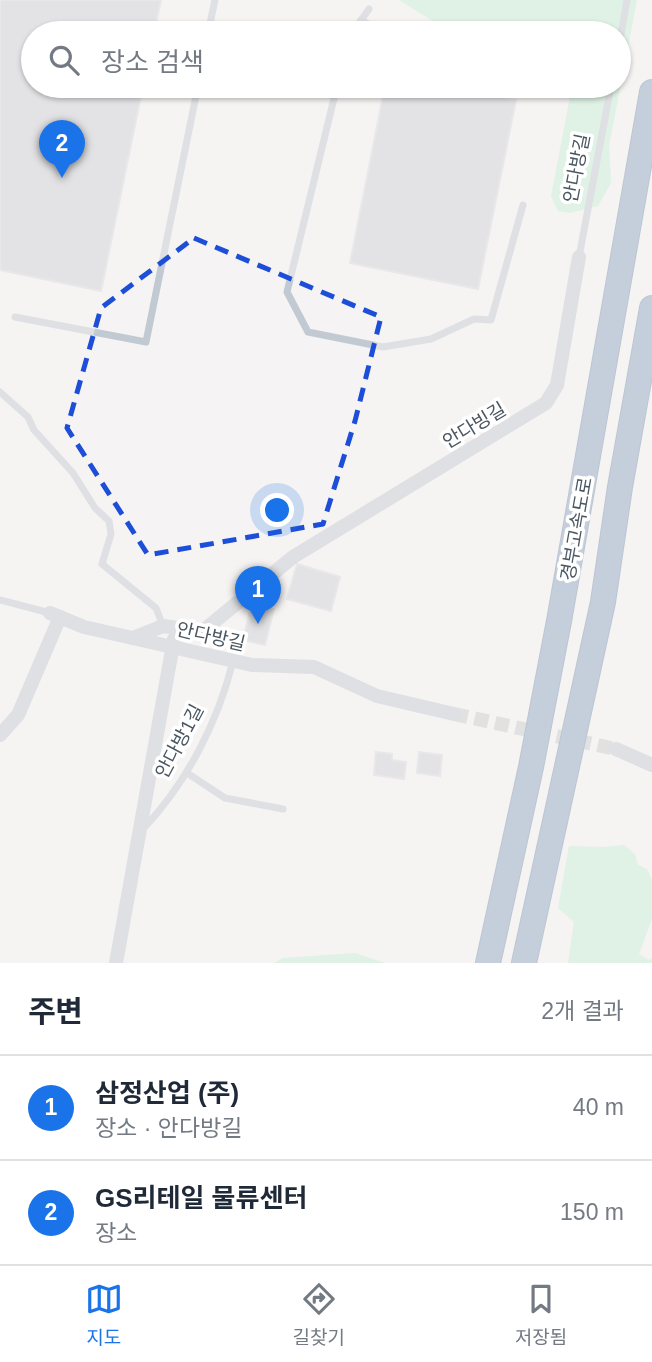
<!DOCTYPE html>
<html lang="ko">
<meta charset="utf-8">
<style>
body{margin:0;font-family:Arial,"Noto Sans KR",sans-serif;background:#f6f6f7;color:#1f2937}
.you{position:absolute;left:278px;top:511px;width:24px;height:24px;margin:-18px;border:5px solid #fff;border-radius:50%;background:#1a73e8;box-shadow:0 0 0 10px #1a73e833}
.badge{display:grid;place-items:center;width:46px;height:46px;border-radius:50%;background:#1a73e8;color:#fff;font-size:23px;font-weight:700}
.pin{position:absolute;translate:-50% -58px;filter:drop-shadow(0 2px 4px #0008)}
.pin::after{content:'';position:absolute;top:37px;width:24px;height:21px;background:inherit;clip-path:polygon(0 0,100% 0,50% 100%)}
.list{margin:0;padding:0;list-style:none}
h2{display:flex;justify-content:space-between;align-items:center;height:91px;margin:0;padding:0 28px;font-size:30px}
h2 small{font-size:23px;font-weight:400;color:#747a83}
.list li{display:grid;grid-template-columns:46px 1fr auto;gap:21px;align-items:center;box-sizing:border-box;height:105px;padding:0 28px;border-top:2px solid #e0e1e3}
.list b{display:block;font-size:26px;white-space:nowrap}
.list p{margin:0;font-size:23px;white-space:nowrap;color:#747a83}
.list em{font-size:23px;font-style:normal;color:#747a83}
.icon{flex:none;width:38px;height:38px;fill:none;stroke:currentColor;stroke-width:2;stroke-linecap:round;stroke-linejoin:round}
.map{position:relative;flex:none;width:652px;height:963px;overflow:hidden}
.search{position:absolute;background:#fff;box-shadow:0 2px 5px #0004;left:21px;right:21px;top:21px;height:77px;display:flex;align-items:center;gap:18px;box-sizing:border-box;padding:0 24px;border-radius:38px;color:#747a83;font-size:26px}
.sheet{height:301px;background:#fff}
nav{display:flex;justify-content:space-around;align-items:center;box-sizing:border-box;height:98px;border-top:2px solid #e0e1e3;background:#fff;font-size:19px;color:#747a83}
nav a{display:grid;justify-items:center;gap:4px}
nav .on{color:#1a73e8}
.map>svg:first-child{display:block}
.green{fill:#c3f1d5}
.building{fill:#cdcfd5;stroke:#d7d9de;stroke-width:2}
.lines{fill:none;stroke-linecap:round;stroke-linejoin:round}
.minor-tunnel{stroke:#caccce;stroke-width:14;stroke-dasharray:14 7;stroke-linecap:butt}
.motorway-casing{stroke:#7690ad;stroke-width:26}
.service{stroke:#c1cad2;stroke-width:7}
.minor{stroke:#c1cad2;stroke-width:14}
.motorway{stroke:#8ba5c1;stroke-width:24}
.marked{fill:none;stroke:#1d4ed8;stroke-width:5;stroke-dasharray:14 9;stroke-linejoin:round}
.labels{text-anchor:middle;stroke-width:7;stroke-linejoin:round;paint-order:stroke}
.street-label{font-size:19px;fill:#4a5661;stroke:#fff}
</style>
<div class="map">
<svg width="652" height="963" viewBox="0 0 652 963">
<rect width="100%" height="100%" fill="#f5f3f3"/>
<!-- green -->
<g class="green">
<polygon points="399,0 637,0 609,146 611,183 598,206 570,213 558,211 551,196 572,86 619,86 619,33 498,33 485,29 439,25"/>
<polygon points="624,845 635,854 638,865 647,869 652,880 652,919 639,954 649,960 652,958 652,963 568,963 574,922 558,908 569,846 605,847"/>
<polygon points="355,953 385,963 274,963 283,958"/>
</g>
<!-- building -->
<g class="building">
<polygon points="0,0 161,0 154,33 33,33 33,86 143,86 101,291 0,270"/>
<polygon points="385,86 444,86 516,100 478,289 350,263"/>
<polygon points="297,564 340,577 331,611 287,599"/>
<polygon points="252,603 274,609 265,645 243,640"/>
<polygon points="376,752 392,754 392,760 406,762 404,779 374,775"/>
<polygon points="419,752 442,755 440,776 417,773"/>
</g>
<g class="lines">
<!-- minor-tunnel -->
<polyline class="minor-tunnel" points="454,714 616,749"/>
<!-- motorway casing -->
<g class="motorway-casing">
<g id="motorway">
<polyline points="488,963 531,767 559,621 652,92"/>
<polyline points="524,963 603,602 620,487 652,308"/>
</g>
</g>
<!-- service -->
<g class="service">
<polyline points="361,20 384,33"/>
<polyline points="208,33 215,0"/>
<polyline points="352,33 369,9"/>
<polyline points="619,46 627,0"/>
<polyline points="337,86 287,292 308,332 383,347 431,339 474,319 491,320 523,205"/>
<polyline points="579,257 611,86"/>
<polyline points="15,317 146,342 198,86"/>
<polyline points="0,392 28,417 34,430 73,473 95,508 109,521 111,534 102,564 156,608 163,626"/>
<polyline points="0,600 50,613"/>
<polyline points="187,773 225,798 283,809"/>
<path d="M144,828c43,-46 74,-106 89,-167"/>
</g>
<!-- minor -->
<g class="minor">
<polyline points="50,613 84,627 252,665 314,667 377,696 454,714"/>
<polyline points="133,638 163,626 203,631 293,557 546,403 557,385 579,257"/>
<polyline points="0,735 18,715 60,617"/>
<polyline points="616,749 652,765"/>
<polyline points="116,963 174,639"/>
</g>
<!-- motorway -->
<use href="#motorway" class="motorway"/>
</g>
<!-- marked area -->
<path d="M0 0H652V963H0ZM194,238l187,79 -26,104 -32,103 -175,31 -81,-127 34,-120z" fill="#f5f3f3" fill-opacity=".55" fill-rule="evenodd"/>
<path class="marked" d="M194,238l187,79 -26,104 -32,103 -175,31 -81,-127 34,-120z"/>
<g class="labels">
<!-- street labels -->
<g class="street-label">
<text transform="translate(576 168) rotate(-79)" y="7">안다방길</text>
<text transform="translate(474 425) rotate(-31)" y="7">안다빙길</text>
<text transform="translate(576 529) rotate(-80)" y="7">경부고속도로</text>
<text transform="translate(211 636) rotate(13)" y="7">안다방길</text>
<text transform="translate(179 741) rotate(-62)" y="7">안다방1길</text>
</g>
</g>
</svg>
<div class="you"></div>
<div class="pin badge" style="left:258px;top:624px">1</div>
<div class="pin badge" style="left:62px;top:178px">2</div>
<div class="search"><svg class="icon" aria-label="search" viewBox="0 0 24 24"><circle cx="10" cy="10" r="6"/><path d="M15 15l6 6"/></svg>장소 검색</div>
</div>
<section class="sheet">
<h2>주변<small>2개 결과</small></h2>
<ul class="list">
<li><span class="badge">1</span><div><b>삼정산업 (주)</b><p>장소 · 안다방길</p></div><em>40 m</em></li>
<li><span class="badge">2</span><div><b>GS리테일 물류센터</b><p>장소</p></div><em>150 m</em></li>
</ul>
</section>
<nav>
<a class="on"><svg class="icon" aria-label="map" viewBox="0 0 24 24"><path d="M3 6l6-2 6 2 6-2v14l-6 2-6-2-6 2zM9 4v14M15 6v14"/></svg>지도</a>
<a><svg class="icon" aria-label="directions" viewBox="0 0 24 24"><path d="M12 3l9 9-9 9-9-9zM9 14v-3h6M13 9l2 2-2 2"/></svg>길찾기</a>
<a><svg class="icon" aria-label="saved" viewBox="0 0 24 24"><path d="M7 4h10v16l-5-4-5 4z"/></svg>저장됨</a>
</nav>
